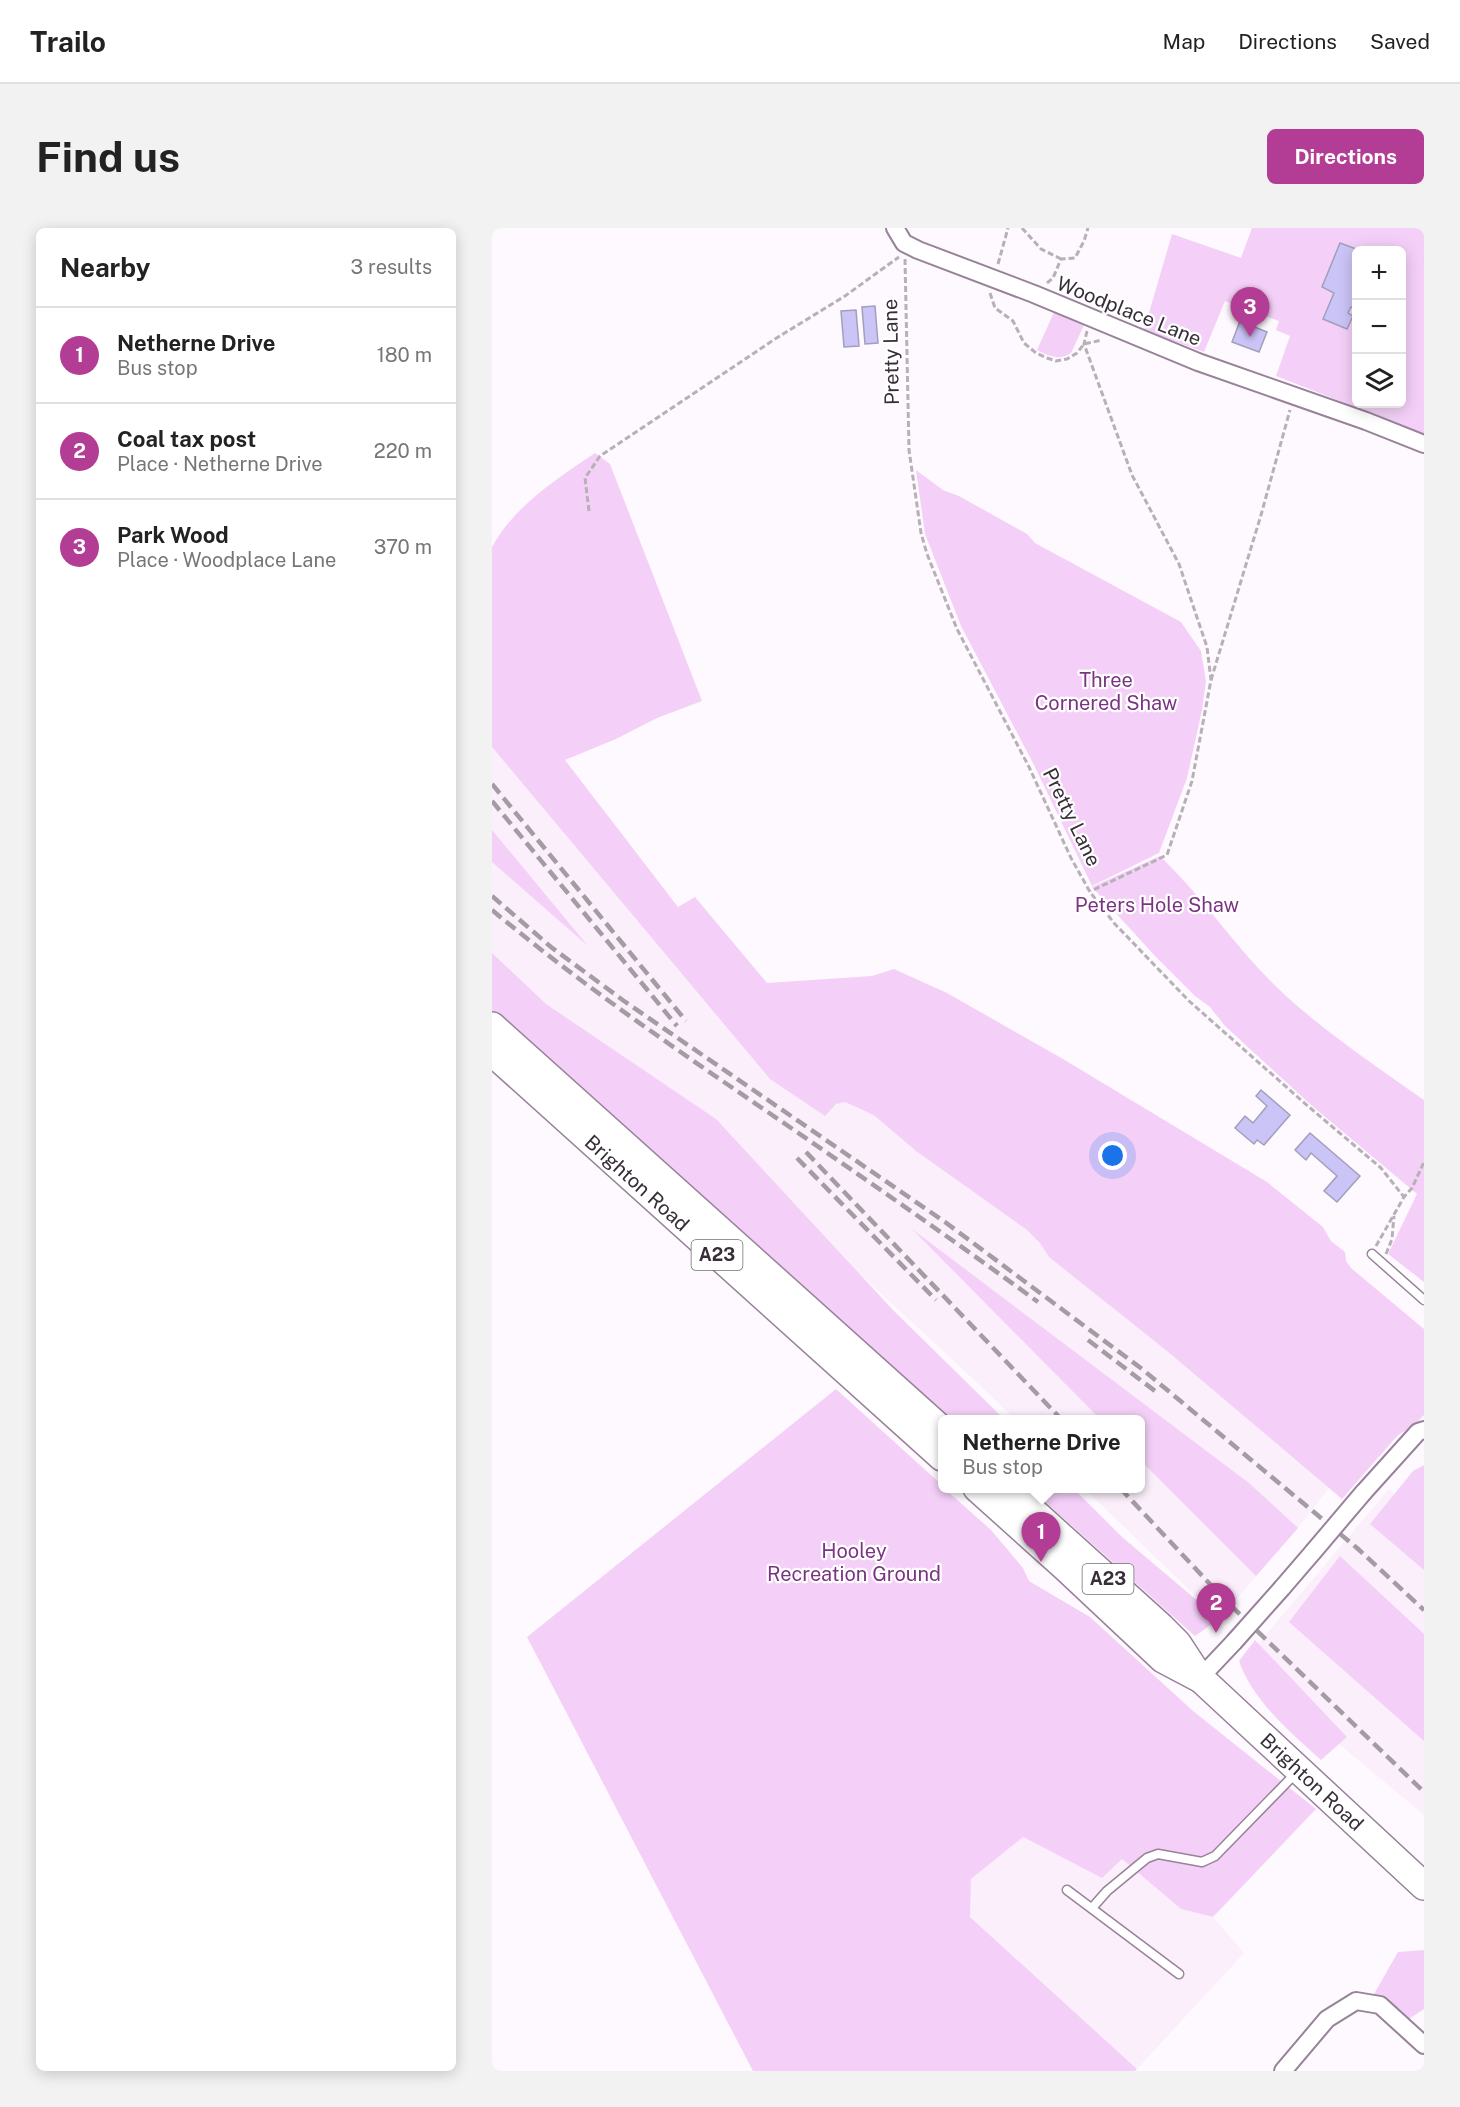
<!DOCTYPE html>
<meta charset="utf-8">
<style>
body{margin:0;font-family:"Public Sans",sans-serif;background:#f2f2f2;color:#222}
.controls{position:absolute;right:18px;top:18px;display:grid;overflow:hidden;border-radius:9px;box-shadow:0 3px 15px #0003}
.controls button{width:54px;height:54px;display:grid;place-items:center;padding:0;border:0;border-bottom:2px solid #e0e0e0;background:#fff;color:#222;font:30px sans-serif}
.you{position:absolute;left:621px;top:928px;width:21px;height:21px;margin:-15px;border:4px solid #fff;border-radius:50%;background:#1a73e8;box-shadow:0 0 0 9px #1a73e833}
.badge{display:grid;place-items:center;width:39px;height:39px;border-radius:50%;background:#b33d95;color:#fff;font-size:20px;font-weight:700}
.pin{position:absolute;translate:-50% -50px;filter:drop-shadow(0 2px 3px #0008)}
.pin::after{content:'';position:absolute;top:32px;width:21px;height:18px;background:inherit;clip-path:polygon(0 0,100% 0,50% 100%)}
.popup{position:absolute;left:446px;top:1187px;width:207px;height:78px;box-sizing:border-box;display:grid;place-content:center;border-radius:9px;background:#fff;filter:drop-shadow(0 2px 4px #0005);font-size:20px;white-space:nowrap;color:#767676}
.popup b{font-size:22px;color:#222}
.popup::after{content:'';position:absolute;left:50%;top:100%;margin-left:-12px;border:12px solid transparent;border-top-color:#fff}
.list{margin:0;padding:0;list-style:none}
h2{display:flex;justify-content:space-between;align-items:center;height:78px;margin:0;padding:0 24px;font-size:26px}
h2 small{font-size:20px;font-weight:400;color:#767676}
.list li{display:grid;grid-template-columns:39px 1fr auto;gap:18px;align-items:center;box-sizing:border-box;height:96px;padding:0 24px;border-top:2px solid #e0e0e0}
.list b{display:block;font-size:22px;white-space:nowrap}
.list p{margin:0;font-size:20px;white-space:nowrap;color:#767676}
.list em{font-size:20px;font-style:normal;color:#767676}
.icon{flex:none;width:33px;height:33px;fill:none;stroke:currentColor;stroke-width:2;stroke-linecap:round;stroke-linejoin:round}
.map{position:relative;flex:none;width:932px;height:1843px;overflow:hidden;border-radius:9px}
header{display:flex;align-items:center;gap:36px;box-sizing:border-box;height:84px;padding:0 30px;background:#fff;border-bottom:2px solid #e0e0e0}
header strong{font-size:28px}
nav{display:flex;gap:33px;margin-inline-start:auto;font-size:21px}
.intro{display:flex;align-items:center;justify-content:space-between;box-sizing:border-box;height:144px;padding:0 36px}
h1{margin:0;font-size:42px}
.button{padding:15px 27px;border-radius:9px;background:#b33d95;color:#fff;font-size:21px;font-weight:700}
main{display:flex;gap:36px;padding:0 36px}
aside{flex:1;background:#fff;border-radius:9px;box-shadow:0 3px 15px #0003}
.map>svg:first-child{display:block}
.built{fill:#faeffb}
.green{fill:#f4d0f8;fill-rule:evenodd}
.building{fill:#cbc4f6;stroke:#a29fbb;stroke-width:1.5}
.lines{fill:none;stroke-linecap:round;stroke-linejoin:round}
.service-casing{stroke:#978299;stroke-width:11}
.minor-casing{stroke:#978299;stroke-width:20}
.trunk-casing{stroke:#978299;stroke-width:30}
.path{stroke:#b7b0b7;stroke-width:3;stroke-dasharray:6 3;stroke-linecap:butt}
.service{stroke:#fff;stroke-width:8}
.minor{stroke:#fff;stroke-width:16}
.trunk{stroke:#fff;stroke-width:27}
.rail{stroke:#a39ca3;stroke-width:4.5;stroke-dasharray:12 6;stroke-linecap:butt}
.minor-bridge-casing{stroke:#978299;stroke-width:20;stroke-linecap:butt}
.minor-bridge{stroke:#fff;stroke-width:16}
.labels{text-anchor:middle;stroke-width:4.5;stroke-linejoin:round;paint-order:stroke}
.shield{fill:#fff;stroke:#736d74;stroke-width:1.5}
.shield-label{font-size:18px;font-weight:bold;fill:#372e38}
.street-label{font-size:20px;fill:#372e38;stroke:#fff}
.park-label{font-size:20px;fill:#7b3483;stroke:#fff}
</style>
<header>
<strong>Trailo</strong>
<nav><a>Map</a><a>Directions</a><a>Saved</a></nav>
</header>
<div class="intro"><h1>Find us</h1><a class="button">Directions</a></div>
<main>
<aside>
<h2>Nearby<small>3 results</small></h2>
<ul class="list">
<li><span class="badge">1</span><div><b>Netherne Drive</b><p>Bus stop</p></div><em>180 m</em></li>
<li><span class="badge">2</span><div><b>Coal tax post</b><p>Place · Netherne Drive</p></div><em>220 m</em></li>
<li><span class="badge">3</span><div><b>Park Wood</b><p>Place · Woodplace Lane</p></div><em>370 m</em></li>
</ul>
</aside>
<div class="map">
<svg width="932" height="1843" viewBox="0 0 932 1843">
<rect width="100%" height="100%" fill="#fef9fe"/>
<!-- built -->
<g class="built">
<polygon points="0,518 296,812 859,1231 806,1300 727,1391 593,1261 648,1260 648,1192 523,1191 477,1147 214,904 0,742"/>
<polygon points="897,1261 932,1293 932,1587 847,1516 761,1422"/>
<polygon points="530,1609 610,1649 630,1631 689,1681 721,1689 752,1725 645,1841 478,1689 479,1651"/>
</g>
<!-- green -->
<g class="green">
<path d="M760,0h172v206l-148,-58 14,-40 -14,-6 3,-9 -54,-20 -21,51 -60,-22 28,-96 69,24zM864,22h46v154h-46z"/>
<path d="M563,82l31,11 -15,32c-12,8 -22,3 -34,-3z"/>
<path d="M103,225l15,11 92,237 -45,17 -41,21 -51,21 113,147 17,-10 72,86 105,-7 22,-7 53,24 116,66 204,123 56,45 8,14 14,11 1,9 5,7 73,61v86l-12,12 -14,8 -56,64 -175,-148 -118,-94 -9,-14 -13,-13 -111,-79 -41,-35 -12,-6 -18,-8 -9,2 -11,12 -55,-37 -278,-332v-200c23,-42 65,-68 103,-94z"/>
<polygon points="424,242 451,262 467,268 535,306 543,315 689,394 709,423 714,453 710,482 695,550 667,625 600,658 542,537 469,398 433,306"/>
<polygon points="0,602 96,718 0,634"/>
<path d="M668,628c45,43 79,97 125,139 43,39 92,72 139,105v182l-36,-28 29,-60 -106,-89 -86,-79 -15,-19 -15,-11 -40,-40 -63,-69z"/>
<polygon points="0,725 54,776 224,891 401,1082 512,1191 460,1191 0,786"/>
<polygon points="420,1001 757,1255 806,1300 764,1348 648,1232 648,1192 608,1191"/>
<polygon points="344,1161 450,1257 450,1260 453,1261 499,1302 531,1340 537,1353 598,1389 701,1483 824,1581 721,1689 689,1681 630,1631 610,1650 531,1609 479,1651 478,1689 645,1841 643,1843 261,1843 35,1409"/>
<polygon points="932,1237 932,1342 878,1296 921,1243"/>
<polygon points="539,1261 582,1261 630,1309 727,1391 703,1408"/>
<polygon points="848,1328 932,1406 932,1513 797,1394"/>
<path d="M763,1412l92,97 -26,23c-31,-28 -68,-59 -82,-99z"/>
<polygon points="932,1722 932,1781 917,1791 882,1766 906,1724"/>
</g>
<!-- building -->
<g class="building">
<polygon points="848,15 867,22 864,22 864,81 859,79 856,85 861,88 855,101 831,91 842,65 830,59"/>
<polygon points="383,78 386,115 373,116 370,79"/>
<polygon points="364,82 367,118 352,119 349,83"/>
<polygon points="748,93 775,104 767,124 740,114"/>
<polygon points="769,862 798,887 772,917 765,912 762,916 743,900 753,888 761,895 775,878 764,868"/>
<polygon points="818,905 868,948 845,974 832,963 845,948 819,925 814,932 803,922"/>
</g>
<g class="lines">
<!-- service casing -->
<g class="service-casing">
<g id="service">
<polyline points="880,1026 932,1072"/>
<polyline points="575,1662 687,1746"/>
<polyline points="600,1680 615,1663 655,1630 666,1626 710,1634 723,1628 804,1545"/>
</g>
</g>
<!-- minor casing -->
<g class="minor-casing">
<g id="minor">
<polyline points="403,0 412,15 426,22 542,66 706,134 874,193 932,216"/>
<polyline points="871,1265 926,1204 932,1202"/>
<polyline points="790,1360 821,1324"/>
<polyline points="708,1450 742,1414"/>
<polyline points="791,1843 835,1791 864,1773 888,1777 932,1817"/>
</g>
</g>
<!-- trunk casing -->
<g class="trunk-casing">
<g id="trunk">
<polyline points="0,798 450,1202"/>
<polyline points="0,824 450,1229"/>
<polyline points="485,1260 573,1339 671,1431 707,1450"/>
<polyline points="515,1260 669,1399 685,1415 708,1450 932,1658"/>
</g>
</g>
<!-- path -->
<g class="path">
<polyline points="530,0 549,21 569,31"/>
<polyline points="413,31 417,222 429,305 435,326 465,401 537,539 579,630 598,664 622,695 697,773 817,879 889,940 912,969"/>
<polyline points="506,36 516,0"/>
<polyline points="555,55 561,50 569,31 583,30 592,13 596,0"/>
<polyline points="498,65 503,80 521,93 532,115 544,125 555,130 564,133 575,131 585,125 592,116 610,112"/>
<polyline points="595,103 592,116 640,247 687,336 715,419 719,452 700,553 675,627 599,663"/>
<polyline points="97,283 93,250 108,228 283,111 353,68 407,29"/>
<polyline points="719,452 769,287 798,182"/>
<polyline points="884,1018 912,969 920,960 932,934"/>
<polyline points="894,1026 900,1011 902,988"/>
</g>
<!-- service -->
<use href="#service" class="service"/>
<!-- minor -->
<use href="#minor" class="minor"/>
<!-- trunk -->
<use href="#trunk" class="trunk"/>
<!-- rail -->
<g class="rail">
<polyline points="0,556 194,793"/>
<polyline points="0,573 185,798"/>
<polyline points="0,668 59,719 132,773 453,994 650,1141 865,1320 932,1382"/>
<path d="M0,682c91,76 188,142 286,209 87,60 174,120 260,183"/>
<polyline points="314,924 570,1192"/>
<polyline points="305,930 444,1072"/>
<polyline points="596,1112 663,1163"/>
<polyline points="628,1260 731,1370 932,1564"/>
</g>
<!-- minor-bridge casing -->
<g class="minor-bridge-casing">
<g id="minor-bridge">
<polyline points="821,1324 871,1265"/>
<polyline points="742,1414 790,1360"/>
</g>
</g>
<!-- minor-bridge -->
<use href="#minor-bridge" class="minor-bridge"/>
</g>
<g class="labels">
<!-- shield labels -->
<g class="shield">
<rect x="199.5" y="1012" width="51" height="30" rx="4.5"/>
<rect x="590.5" y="1336" width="51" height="30" rx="4.5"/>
</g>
<g class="shield-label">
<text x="225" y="1033">A23</text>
<text x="616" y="1357">A23</text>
</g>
<!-- street labels -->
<g class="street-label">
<text transform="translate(637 83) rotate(22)" y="7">Woodplace Lane</text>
<text transform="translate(399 124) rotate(-91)" y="7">Pretty Lane</text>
<text transform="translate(580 589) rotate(64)" y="7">Pretty Lane</text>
<text transform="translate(145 955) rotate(42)" y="7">Brighton Road</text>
<text transform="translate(820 1554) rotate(43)" y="7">Brighton Road</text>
</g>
<!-- park labels -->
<g class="park-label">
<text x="614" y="459">Three<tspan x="614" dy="23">Cornered Shaw</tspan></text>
<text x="665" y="684">Peters Hole Shaw</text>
<text x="362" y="1330">Hooley<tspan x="362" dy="23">Recreation Ground</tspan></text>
</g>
</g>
</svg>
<div class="controls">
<button>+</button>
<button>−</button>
<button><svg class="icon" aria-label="layers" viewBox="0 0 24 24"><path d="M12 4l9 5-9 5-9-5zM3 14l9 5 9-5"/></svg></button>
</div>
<div class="you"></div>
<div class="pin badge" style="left:549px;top:1334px">1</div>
<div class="popup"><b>Netherne Drive</b>Bus stop</div>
<div class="pin badge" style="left:724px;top:1405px">2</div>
<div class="pin badge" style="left:758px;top:109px">3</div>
</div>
</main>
